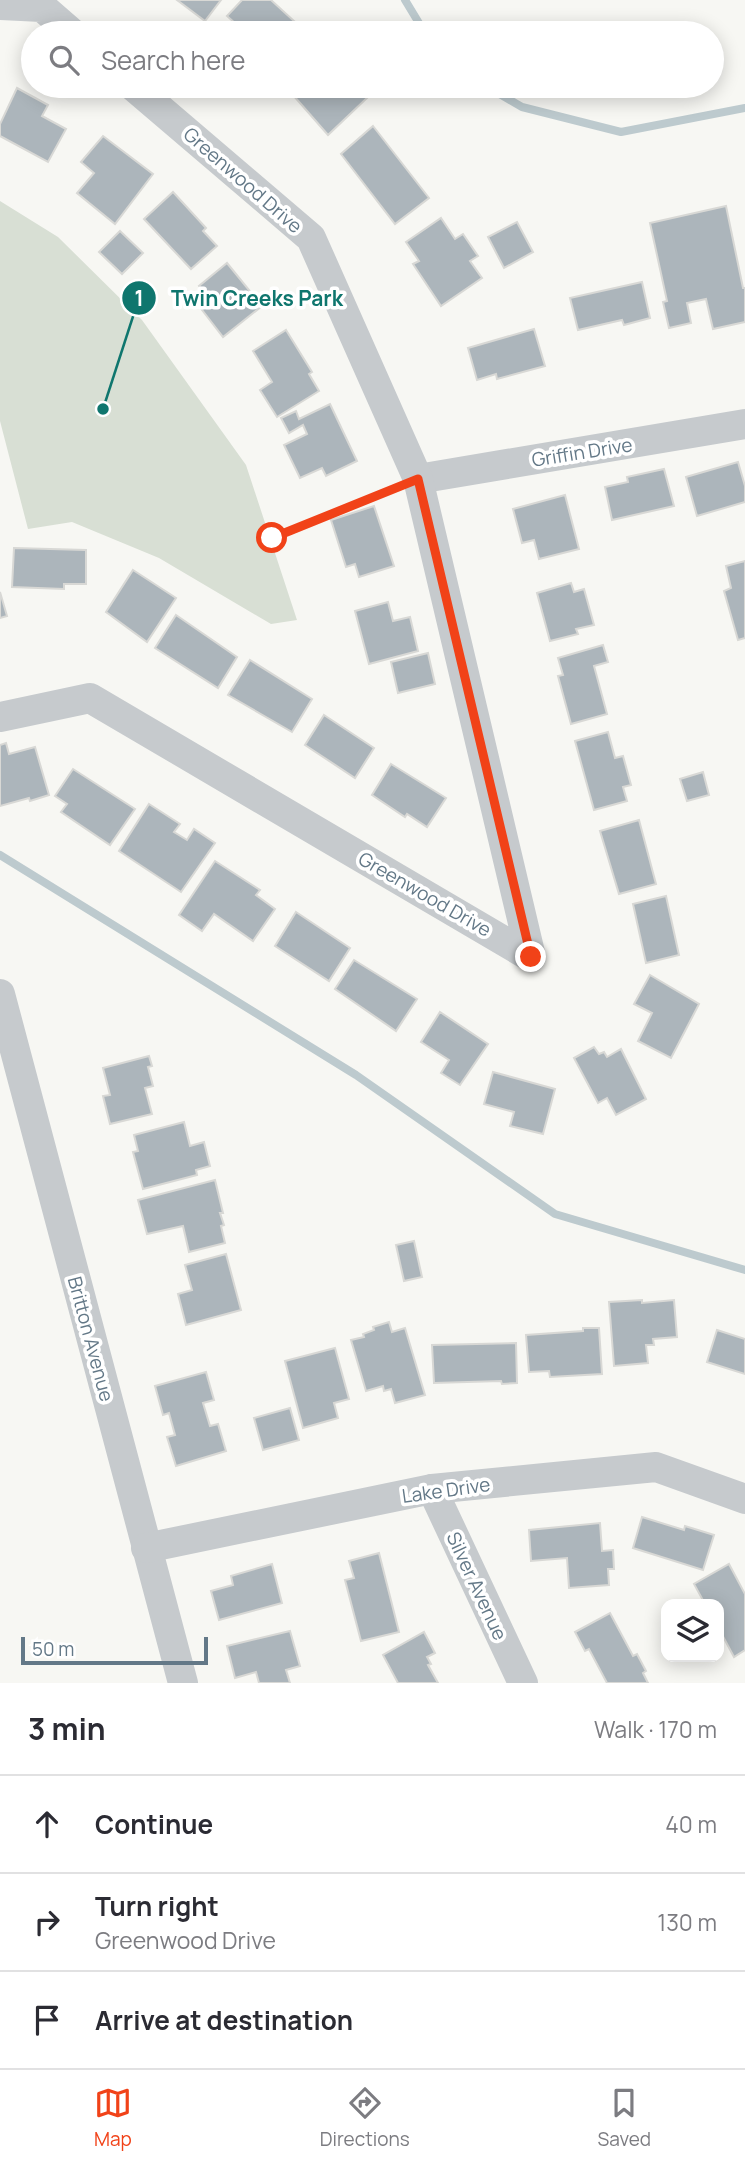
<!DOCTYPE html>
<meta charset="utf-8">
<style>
body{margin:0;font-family:Manrope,sans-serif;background:#f2f2f3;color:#2b2b33}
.controls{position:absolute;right:21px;bottom:21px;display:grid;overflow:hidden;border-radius:14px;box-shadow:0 4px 18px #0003}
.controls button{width:63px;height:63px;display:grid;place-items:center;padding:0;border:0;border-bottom:2px solid #e1e1e2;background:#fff;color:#2b2b33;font:35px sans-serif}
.scale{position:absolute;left:21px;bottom:18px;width:187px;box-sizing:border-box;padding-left:7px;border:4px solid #637887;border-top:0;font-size:19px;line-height:24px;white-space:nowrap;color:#637887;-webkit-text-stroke:5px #fff;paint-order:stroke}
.stop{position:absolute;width:21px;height:21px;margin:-16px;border:5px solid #f14218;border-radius:50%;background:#fff}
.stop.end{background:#f14218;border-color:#fff;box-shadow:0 2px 7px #0008}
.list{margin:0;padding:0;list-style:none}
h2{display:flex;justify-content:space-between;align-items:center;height:91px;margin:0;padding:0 28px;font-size:30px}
h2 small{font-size:23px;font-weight:400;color:#7c7c81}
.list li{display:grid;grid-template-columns:46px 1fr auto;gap:21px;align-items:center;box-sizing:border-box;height:98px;padding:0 28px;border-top:2px solid #e1e1e2}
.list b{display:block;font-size:26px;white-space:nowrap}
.list p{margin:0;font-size:23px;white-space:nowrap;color:#7c7c81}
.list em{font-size:23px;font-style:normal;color:#7c7c81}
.icon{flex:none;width:38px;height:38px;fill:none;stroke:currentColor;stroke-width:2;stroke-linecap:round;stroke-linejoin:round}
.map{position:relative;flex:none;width:745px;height:1683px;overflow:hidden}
.search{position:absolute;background:#fff;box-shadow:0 4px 18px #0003;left:21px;right:21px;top:21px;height:77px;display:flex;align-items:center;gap:18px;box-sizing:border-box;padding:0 24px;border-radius:38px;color:#7c7c81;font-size:26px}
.sheet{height:385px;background:#fff}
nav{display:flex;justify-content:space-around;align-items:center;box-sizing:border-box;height:98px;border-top:2px solid #e1e1e2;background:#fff;font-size:19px;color:#7c7c81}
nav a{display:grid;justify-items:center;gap:4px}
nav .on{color:#f14218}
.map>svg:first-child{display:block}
.green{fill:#d8dfd4}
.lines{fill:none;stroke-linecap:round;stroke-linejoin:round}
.stream{stroke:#bdcace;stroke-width:8}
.building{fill:#acb5bb;stroke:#d8d8d5;stroke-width:2}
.path{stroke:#bfc2c4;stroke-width:4.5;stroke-dasharray:3.5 3.5;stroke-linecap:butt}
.street{stroke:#c6cacd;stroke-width:30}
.route{stroke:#f14218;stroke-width:9}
.labels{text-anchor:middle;stroke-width:7;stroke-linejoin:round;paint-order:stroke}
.street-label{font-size:19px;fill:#637887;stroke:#fff}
.leader{fill:none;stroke:#0f766e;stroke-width:2.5}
.callout-dot{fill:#0f766e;stroke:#fff;stroke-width:2.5}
.mark-label{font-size:21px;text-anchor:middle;font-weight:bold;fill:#fff}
.callout-label{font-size:21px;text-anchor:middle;font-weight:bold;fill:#0f766e;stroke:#fff;stroke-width:7;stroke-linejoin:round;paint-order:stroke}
</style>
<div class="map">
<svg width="745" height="1683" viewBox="0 0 745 1683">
<rect width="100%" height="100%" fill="#f7f7f3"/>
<!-- green -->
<polygon class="green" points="0,201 58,237 142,320 246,465 297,620 271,624 159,558 72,522 28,529 0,421"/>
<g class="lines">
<!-- stream -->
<g class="stream">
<polyline points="405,0 425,33"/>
<polyline points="486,86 522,107 621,132 745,108"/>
<polyline points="0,855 356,1075 555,1214 745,1270"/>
</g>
</g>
<!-- building -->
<g class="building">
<polygon points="177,0 221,0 205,21"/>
<polygon points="242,0 271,0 306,32 246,33 227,16"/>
<polygon points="288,86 322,86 325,89 329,86 357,86 368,97 328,135 286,87"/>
<polygon points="17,88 48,105 42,116 66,129 48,162 0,136 0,124"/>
<polygon points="373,126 429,198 395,224 341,154"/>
<polygon points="103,136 153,174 115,224 77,193 94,173 81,162"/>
<polygon points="173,192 206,228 203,231 217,246 191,269 144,219"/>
<polygon points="726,206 743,288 745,288 745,322 713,329 706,299 687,303 691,323 669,328 663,302 667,301 650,223"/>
<polygon points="441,218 455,239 463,234 478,256 470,261 482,278 441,306 413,264 419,261 406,242"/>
<polygon points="517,222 533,252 504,268 488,237"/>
<polygon points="120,231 143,253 122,274 99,252"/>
<polygon points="227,263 262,306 223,337 199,306 209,299 199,286"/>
<polygon points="642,282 650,318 624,325 622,320 578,330 570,298"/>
<polygon points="534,329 545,366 497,379 496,374 477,380 468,348"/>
<polygon points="286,330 312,372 309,374 319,391 277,417 260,390 272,382 253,351"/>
<polygon points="330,404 357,461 326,476 322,468 300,478 284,445 307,434 303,425 289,433 281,418 296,411 299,419"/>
<polygon points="738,462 745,486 745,502 697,516 686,477"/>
<polygon points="664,469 674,506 612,520 605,487 628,482 627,477"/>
<polygon points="565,495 579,549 539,559 534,540 522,543 513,509"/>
<polygon points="374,506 394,566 359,577 355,564 346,567 331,520"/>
<polygon points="14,548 86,550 86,584 64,584 64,589 12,587"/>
<polygon points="745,561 745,638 738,640 724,591 731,588 726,566"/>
<polygon points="133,570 176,598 147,642 106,612"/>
<polygon points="571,583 574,592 584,589 594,625 576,629 578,634 550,641 537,593"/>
<polygon points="0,592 7,616 0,618"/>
<polygon points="388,602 393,621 410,617 418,651 369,664 355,611"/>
<polygon points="176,615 237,657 218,688 155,648"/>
<polygon points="603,645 608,662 594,666 607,714 571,724 558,676 563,675 558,658"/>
<polygon points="428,653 435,684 398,693 391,662"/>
<polygon points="250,660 312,699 292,732 228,695"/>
<polygon points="324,715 374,748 355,778 305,745"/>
<polygon points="608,732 615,758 623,756 631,785 623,787 627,801 594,810 575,741"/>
<polygon points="6,743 9,754 35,747 49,795 30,801 29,798 0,806 0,745"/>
<polygon points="391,764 446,798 427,827 407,814 405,817 372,795"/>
<polygon points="73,769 135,809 110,845 61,812 67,804 55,796"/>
<polygon points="703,772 709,795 687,801 680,779"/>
<polygon points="149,804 180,824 174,832 187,840 194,829 215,843 181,892 119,851"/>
<polygon points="639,820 656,884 619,894 600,831"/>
<polygon points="215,861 260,890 256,895 275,909 253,941 214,914 202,931 179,915"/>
<polygon points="666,896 679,955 646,963 633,904"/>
<polygon points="296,912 350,948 329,981 275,946"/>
<polygon points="354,960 417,999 396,1031 335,989"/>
<polygon points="650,975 699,1004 671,1058 638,1041 652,1013 634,1004"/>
<polygon points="440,1012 488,1044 460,1085 441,1073 449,1060 421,1042"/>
<polygon points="594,1047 599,1054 604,1052 607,1057 621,1049 646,1099 616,1115 607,1098 598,1103 574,1058"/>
<polygon points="149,1056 152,1066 148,1067 153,1086 145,1088 152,1114 110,1124 103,1096 110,1095 103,1068"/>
<polygon points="493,1072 555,1089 543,1134 510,1126 514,1112 484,1104"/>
<polygon points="184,1122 190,1146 204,1142 210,1166 196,1170 197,1175 143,1189 133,1152 138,1151 134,1135"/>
<polygon points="215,1180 223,1213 220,1213 224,1225 221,1226 225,1243 189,1252 183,1226 147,1234 138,1200"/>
<polygon points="414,1241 422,1277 404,1281 396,1245"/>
<polygon points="226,1254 241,1310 186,1325 178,1294 192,1290 185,1265"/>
<polygon points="642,1300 642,1303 674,1300 677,1337 653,1339 654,1345 646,1345 648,1363 614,1366 609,1302"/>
<polygon points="389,1322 392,1332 405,1328 425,1395 395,1403 391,1389 384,1391 383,1386 366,1391 351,1340 364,1337 363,1334 374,1330 373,1327"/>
<polygon points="583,1328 599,1328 602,1374 550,1377 549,1371 529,1372 526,1335 583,1331"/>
<polygon points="717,1330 745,1339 745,1374 707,1362"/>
<polygon points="516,1343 517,1383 502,1384 501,1381 434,1383 432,1345"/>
<polygon points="335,1348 349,1399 334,1403 338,1418 303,1428 285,1361"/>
<polygon points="206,1372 214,1400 203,1403 210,1426 218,1424 226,1451 176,1466 167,1437 175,1435 169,1413 163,1415 155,1386"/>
<polygon points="290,1408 299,1440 263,1450 254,1418"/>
<polygon points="642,1517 684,1530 685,1526 714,1535 703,1570 633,1548"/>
<polygon points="600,1523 602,1551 613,1550 614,1569 608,1569 609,1585 569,1588 567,1558 531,1561 529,1530"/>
<polygon points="379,1553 399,1632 361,1641 345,1580 354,1578 349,1561"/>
<polygon points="272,1564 282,1603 219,1620 211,1591 233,1585 231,1576"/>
<polygon points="729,1564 745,1594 745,1650 734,1657 719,1629 719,1604 705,1604 694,1584"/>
<polygon points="610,1613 633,1656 637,1654 646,1671 643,1673 648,1683 607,1683 589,1649 585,1651 575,1632"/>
<polygon points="290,1631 300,1666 286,1670 290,1683 259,1683 256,1672 235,1678 227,1646"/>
<polygon points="424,1632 435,1653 427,1657 431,1664 428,1665 438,1683 398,1683 383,1655"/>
</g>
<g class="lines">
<!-- path -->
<polyline class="path" points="272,539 395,488"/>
<!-- street -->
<g class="street">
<polyline points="0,5 42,7 72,33"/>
<polyline points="418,479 745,424"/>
<polyline points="0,717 90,698 531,957 418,479 311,238 133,86"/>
<polyline points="0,994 183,1683"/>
<polyline points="432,1489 523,1683"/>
<polyline points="146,1548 432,1489 656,1467 745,1499"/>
</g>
</g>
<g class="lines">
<!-- route -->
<polyline class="route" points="272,538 418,479 531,957"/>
</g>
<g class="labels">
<!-- street labels -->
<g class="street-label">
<text transform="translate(243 180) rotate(41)" y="7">Greenwood Drive</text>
<text transform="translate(582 452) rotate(-9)" y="7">Griffin Drive</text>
<text transform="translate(425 894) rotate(30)" y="7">Greenwood Drive</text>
<text transform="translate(91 1339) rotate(75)" y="7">Britton Avenue</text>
<text transform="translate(446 1490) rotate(-8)" y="7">Lake Drive</text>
<text transform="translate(477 1586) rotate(65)" y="7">Silver Avenue</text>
</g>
</g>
<!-- callouts -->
<path class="leader" d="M103 409L139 298"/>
<g class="callout-dot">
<circle cx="103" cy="409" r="7"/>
<circle cx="139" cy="298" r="18"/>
</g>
<g class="mark-label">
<text x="139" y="306">1</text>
</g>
<g class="callout-label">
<text x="257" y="306">Twin Creeks Park</text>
</g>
</svg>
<div class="controls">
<button><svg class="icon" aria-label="layers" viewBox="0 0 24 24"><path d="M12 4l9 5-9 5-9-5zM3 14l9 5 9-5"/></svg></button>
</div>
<div class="scale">50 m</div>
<div class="stop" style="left:272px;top:538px"></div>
<div class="stop end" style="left:531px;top:957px"></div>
<div class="search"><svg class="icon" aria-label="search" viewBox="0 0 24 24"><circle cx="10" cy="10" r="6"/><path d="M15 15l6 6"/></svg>Search here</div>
</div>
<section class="sheet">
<h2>3 min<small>Walk · 170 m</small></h2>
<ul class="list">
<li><svg class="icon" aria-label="ahead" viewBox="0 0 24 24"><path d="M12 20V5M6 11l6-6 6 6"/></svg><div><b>Continue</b></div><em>40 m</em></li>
<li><svg class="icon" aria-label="right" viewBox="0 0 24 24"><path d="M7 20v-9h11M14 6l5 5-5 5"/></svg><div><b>Turn right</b><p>Greenwood Drive</p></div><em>130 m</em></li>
<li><svg class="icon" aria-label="arrive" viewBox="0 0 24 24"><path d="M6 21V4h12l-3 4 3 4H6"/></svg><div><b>Arrive at destination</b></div></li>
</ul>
</section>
<nav>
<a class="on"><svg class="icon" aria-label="map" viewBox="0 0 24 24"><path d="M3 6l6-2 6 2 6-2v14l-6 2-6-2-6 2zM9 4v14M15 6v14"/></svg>Map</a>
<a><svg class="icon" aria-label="directions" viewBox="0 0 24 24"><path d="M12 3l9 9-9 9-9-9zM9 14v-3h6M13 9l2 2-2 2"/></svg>Directions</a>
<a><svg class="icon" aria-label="saved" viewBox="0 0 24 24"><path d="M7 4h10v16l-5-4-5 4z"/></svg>Saved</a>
</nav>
